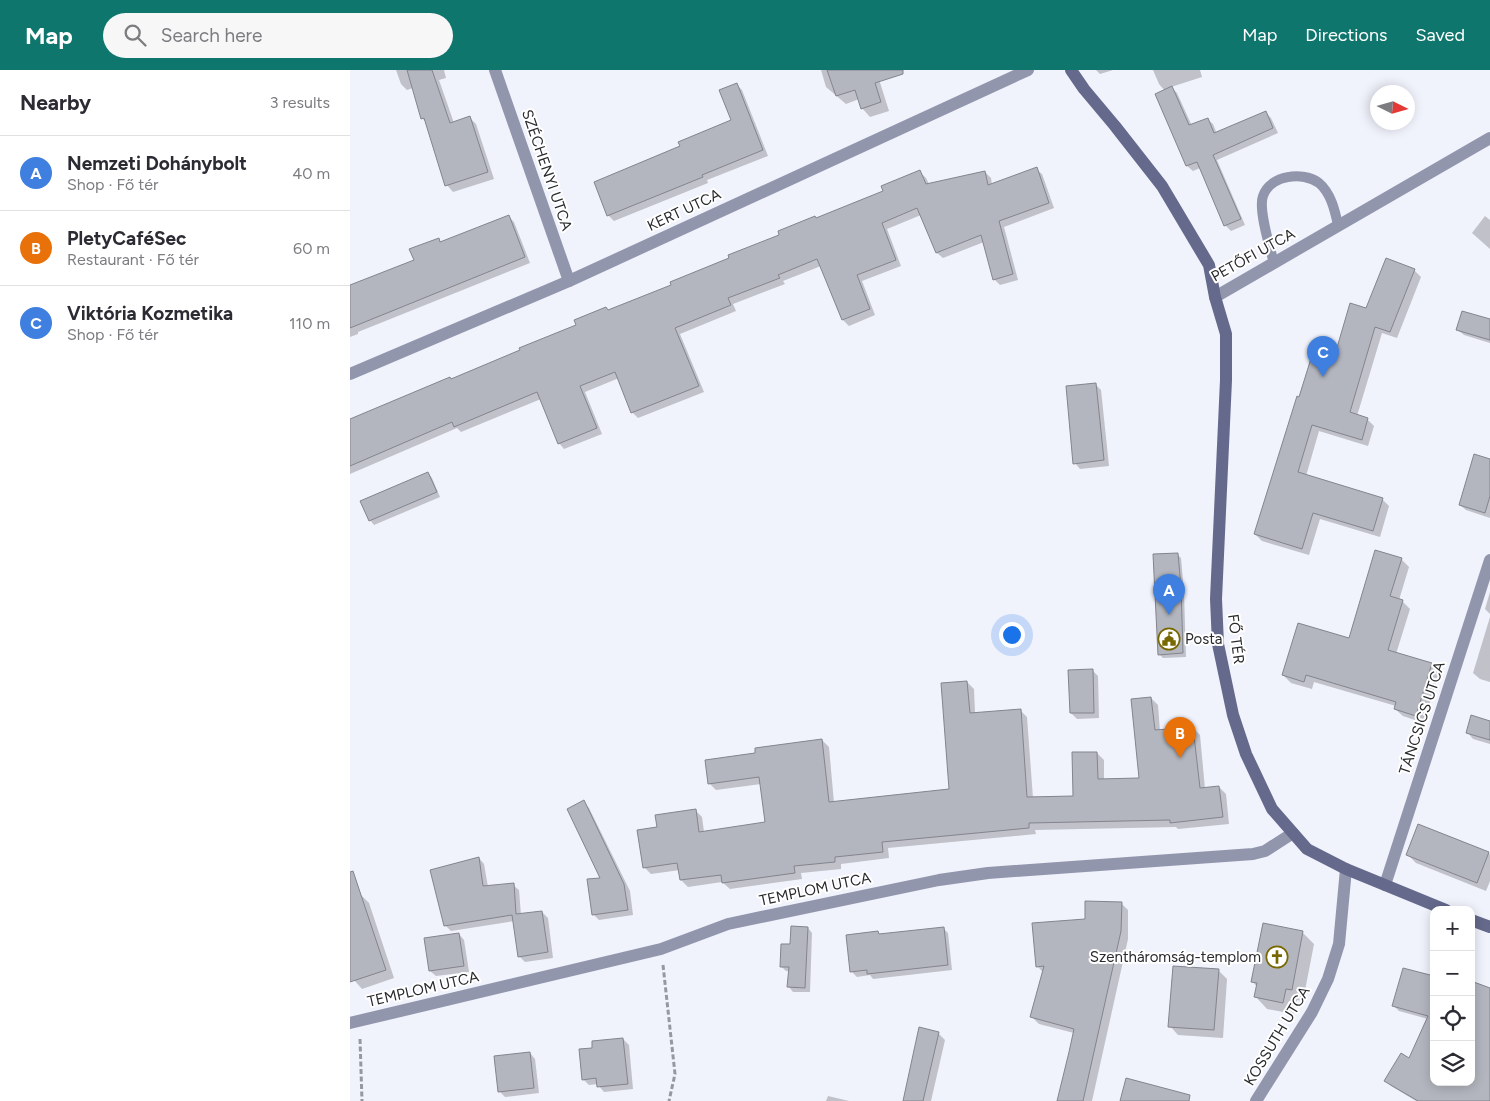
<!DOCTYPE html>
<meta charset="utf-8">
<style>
body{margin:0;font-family:Figtree,sans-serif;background:#f7f7f7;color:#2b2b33}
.controls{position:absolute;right:15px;bottom:15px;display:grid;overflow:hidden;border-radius:10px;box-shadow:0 2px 12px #0003}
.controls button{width:45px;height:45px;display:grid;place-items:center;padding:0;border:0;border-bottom:1px solid #e1e1e2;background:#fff;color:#2b2b33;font:25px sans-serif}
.compass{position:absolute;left:1020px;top:15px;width:45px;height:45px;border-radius:50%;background:#fff;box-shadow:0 2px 12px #0003;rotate:95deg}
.you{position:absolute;left:661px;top:564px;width:18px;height:18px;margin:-12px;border:4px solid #fff;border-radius:50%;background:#1a73e8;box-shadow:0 0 0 8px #1a73e833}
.badge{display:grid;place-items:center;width:32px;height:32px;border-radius:50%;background:#0f766e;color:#fff;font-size:16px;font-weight:700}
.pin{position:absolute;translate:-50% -41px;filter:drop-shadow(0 1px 2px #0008)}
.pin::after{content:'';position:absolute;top:26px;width:18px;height:15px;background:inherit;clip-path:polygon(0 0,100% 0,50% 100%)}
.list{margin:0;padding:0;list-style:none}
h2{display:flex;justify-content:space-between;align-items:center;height:65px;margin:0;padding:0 20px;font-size:21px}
h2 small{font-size:16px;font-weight:400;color:#7c7c81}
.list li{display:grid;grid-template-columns:32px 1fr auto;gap:15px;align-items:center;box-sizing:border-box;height:75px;padding:0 20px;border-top:1px solid #e1e1e2}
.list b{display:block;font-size:19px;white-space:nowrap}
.list p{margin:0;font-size:16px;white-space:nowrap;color:#7c7c81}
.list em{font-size:16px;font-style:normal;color:#7c7c81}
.icon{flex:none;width:28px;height:28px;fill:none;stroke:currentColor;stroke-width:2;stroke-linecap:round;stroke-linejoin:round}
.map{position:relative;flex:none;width:1140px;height:1031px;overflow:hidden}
header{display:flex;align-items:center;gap:30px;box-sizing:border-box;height:70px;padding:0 25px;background:#0f766e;color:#fff}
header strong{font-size:24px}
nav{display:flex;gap:28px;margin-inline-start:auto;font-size:18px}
.search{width:350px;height:45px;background:#f7f7f7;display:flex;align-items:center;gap:12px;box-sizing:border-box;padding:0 18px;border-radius:28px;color:#7c7c81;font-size:19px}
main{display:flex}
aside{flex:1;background:#fff}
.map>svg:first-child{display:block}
.shadow{fill:#0003}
.building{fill:#b4b6bf;stroke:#83848d}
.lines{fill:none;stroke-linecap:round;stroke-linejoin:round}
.path{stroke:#97989f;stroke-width:3;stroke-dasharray:5 2.5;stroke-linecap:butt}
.service{stroke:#9296ad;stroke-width:10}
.minor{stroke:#9296ad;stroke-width:12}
.secondary{stroke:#65698b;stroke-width:12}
.labels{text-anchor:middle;stroke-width:4;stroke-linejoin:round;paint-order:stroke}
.street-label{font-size:15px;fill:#292a2d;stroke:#fff}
.poi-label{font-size:15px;fill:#292a2d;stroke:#fff;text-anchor:start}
</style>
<header>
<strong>Map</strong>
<div class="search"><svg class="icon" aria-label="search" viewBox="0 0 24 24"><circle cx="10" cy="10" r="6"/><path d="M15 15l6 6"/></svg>Search here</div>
<nav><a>Map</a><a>Directions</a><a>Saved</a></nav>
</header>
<main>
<aside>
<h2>Nearby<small>3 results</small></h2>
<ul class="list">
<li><span class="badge" style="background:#3f7fe0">A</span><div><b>Nemzeti Dohánybolt</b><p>Shop · Fő tér</p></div><em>40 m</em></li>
<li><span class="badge" style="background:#e8710a">B</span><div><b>PletyCaféSec</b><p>Restaurant · Fő tér</p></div><em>60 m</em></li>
<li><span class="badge" style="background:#3f7fe0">C</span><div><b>Viktória Kozmetika</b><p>Shop · Fő tér</p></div><em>110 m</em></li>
</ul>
</aside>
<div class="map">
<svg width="1140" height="1031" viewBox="0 0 1140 1031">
<rect width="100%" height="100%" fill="#f0f2fc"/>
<!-- shadow -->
<g class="shadow">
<polygon points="46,0 94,0 96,8 89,10 104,53 120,48 126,54 144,109 103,122 97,115 77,53 72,48 63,18 57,20 51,14"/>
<polygon points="471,0 526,0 539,41 520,47 512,38 509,29 496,34 476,17"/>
<polygon points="746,0 763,0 750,4"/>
<polygon points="803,0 850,0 852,7 821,17 827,23 842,56 857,49 863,54 867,64 916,43 921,48 928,63 867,90 895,155 881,161 876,156 850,98 843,101 837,96 806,25 815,21 809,14"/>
<polygon points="387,15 392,20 418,86 357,110 358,113 264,151 258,145 332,77 382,51"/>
<polygon points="686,99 692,104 704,138 654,157 668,210 650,215 644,209 634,172 593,188 587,183 571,145 537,159 551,196 512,211 525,245 499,256 493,250 471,196 433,211 435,214 383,234 386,241 330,264 354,322 288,348 282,342 269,308 235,322 252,364 214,379 209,373 191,329 111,362 107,358 0,404 0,351 100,308 102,310 259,241 323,216 467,149 534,121 570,102 576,108 579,114 635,102 641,108 642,115"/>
<polygon points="158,146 164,152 180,193 8,262 8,264 0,267 0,216 65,191 88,169 92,173"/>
<polygon points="1135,146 1140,150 1140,179 1122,163"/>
<polygon points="1064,200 1071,207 1047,268 1032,263 1007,346 1017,349 1024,356 1018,376 969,361 956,406 1032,429 1039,436 1030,467 970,449 959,485 912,471 905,464 950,329 985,290 1016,240"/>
<polygon points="1140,250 1140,273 1114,265 1108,260"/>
<polygon points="745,314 751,320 759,396 730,399 725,393"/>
<polygon points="1140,390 1140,448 1116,440 1110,435"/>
<polygon points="78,403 82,408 90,427 24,455 20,450"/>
<polygon points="827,484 831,488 834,522 836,587 813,588 809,584"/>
<polygon points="1051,489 1059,497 1049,530 1052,531 1060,539 1046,584 1081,594 1089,602 1074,653 1053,646 1045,639 1046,636 964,612 962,619 941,613 933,605 1000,569"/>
<polygon points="1140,522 1140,544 1135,539"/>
<polygon points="1140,547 1140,612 1130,609 1123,603"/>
<polygon points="743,601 748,606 749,648 727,649 721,643"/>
<polygon points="617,612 624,619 625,643 670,640 677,647 683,728 724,727 747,683 754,690 754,710 790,709 801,628 808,635 810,661 843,658 850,665 855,719 869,717 876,724 879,754 828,759 826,757 685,760 686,764 538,778 539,788 491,794 491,799 451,803 452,809 380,819 372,812 338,817 331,810 330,800 301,804 294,797 309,758 345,740 352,747 354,762 416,753 411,714 366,720 359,713 407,684 472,670 479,677 484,733 600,720"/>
<polygon points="1140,652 1140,674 1123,669 1118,663"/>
<polygon points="234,732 239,738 280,821 283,845 249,850 243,844 252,809"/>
<polygon points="1069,756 1139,783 1140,785 1140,811 1136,821 1066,793 1057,784"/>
<polygon points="129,788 134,794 138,817 163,815 169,820 171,845 192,842 198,848 203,888 175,892 169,886 164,851 101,861 95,855"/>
<polygon points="10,824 19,833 44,908 12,919 4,910 0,899 0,828"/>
<polygon points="771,833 778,840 778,869 742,1031 708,1031 724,963 689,954 682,947 694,903 687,896 736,850"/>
<polygon points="458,858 462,863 460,922 443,922 439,917 440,901 436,901 431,896 441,875"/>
<polygon points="593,858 598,863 602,900 523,909 520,905 507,907 502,902 528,863 530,865"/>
<polygon points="952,862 964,874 953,931 947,930 944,944 917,939 906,927 907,917 903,912"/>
<polygon points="109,864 114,870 119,902 86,906 80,901"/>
<polygon points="868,900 877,909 873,968 828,965 820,956"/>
<polygon points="1084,908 1084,1012 1121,1012 1140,919 1140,1031 1066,1031 1041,1016 1036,1011 1059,990 1078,949 1049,941 1044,936"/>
<polygon points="588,963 595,970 581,1031 554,1031"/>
<polygon points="273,969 279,975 283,1019 254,1022 249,1016 248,1014 239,1015 233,1009 244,979"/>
<polygon points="180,983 185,989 189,1023 155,1027 149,1021"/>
<polygon points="478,1026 499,1031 476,1031"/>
</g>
<!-- building -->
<g class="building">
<polygon points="57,0 82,0 100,53 120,46 138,102 95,116 74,48 71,49"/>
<polygon points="477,0 553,0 553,4 525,13 531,32 511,39 505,20 486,26"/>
<polygon points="387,13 413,80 352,105 353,107 257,146 244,112 330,76 328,72 381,50 369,20"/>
<polygon points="822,16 839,55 858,48 864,63 916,41 923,58 863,85 891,149 874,156 847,92 836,96 805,24"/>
<polygon points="687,97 699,133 649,151 663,204 643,210 631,165 586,183 567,138 532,153 546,190 507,205 520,239 492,250 467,189 428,205 430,208 378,228 381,235 325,258 349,316 281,343 265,302 230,316 247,358 208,374 187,322 104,357 102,352 0,396 0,349 100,307 101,309 170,280 169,278 226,255 224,250 256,237 258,240 321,215 320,212 379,188 378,185 429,165 428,161 465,146 466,148 533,121 531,116 570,100 576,114 635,101 638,115"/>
<polygon points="159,145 175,187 0,258 0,215 64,190 59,179 89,168 90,172"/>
<polygon points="1036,188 1065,199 1040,262 1025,257 1000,342 1018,348 1012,370 962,355 948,402 1033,428 1023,461 963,443 952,479 904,464 947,326 949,327 963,282 984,288 1000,233 1016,238"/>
<polygon points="1112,241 1140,249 1140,270 1106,260"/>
<polygon points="746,313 754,390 723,394 716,316"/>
<polygon points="1124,384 1140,389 1140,426 1135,443 1109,435"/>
<polygon points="78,402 87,422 19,451 10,431"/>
<polygon points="1025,480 1052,488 1040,526 1053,530 1038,580 1082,593 1066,646 1044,639 1046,632 956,605 954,612 932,605 948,553 999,568"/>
<polygon points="828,483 831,517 833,583 808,585 803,484"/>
<polygon points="743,599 744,643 720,643 718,600"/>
<polygon points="617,611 620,643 671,639 677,727 723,726 722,682 747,682 748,709 789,708 781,629 801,627 805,660 843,657 850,718 869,716 873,747 820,753 820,750 679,753 679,758 532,772 533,782 485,787 485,792 444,796 445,803 372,813 371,805 330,810 327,793 293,798 287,760 307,757 305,745 346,739 349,762 415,752 409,707 358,714 355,690 405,683 405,678 472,669 479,732 599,719 591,613"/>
<polygon points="1121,645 1140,651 1140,670 1116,663"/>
<polygon points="234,730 274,814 278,840 242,845 237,809 250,808 217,739"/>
<polygon points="1068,754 1139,782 1127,813 1056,785"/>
<polygon points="129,787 133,816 164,813 166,844 192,841 198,882 168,887 162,845 94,856 80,800"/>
<polygon points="3,801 36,900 0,912 0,802"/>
<polygon points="735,831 772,832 771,861 733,1031 707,1031 719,982 724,959 680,947 694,896 686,897 682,853 735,849"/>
<polygon points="913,853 953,861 942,920 936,919 933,933 904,927 907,913 901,912"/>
<polygon points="441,856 458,857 455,918 437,917 439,897 430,897 431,874 440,874"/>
<polygon points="594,857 598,895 517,904 517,900 500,902 496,865 528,861 529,864"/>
<polygon points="109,863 114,896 79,901 74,868"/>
<polygon points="823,896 869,899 864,960 818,957"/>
<polygon points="1053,898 1084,906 1084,1012 1121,1012 1121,911 1140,918 1140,1031 1068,1031 1034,1011 1051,983 1059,988 1078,946 1042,936"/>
<polygon points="569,957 589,962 573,1031 553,1031"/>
<polygon points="273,968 278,1014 247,1017 246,1008 232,1010 229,979 242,978 242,971"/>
<polygon points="180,982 184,1018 148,1022 144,986"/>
<polygon points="776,1008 840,1025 839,1031 770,1031"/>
</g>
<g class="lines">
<!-- path -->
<g class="path">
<polyline points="313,895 325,1004 319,1031"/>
<polyline points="10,969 12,1031"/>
</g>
<!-- service -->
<path class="service" d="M924,193c-4,-15 -16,-54 -11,-67 7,-21 40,-25 56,-13 12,10 16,28 19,42"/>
<!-- minor -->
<g class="minor">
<polyline points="145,0 219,211"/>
<polyline points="865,227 1140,68"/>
<polyline points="0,304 219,211 678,0"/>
<polyline points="1035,815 1140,490"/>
<polyline points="0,953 311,879 378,854 589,810 638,803 903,784 915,781 943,763"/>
<polyline points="906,1031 962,942 978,909 989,874 996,799"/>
</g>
<!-- secondary -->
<g class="secondary">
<polyline points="721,0 734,19 765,56 812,116 859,195 865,227 876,264 876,310 866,529 868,574 883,645 896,684 922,739 957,779 996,799 1096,840"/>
<polyline points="1121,850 1140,857"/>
</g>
</g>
<!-- icons -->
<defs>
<g id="civic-ring" transform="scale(1.125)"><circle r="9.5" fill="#fff" stroke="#786800" stroke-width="1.5"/><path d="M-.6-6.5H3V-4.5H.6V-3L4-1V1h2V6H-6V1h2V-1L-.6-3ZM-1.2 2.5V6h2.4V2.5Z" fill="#786800"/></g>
<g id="church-ring" transform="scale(1.125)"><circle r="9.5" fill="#fff" stroke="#786800" stroke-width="1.5"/><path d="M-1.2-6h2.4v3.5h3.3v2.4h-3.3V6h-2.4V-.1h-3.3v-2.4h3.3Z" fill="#786800"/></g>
</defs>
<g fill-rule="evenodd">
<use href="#civic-ring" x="819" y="569"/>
<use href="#church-ring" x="927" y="887"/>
</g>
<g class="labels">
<!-- street labels -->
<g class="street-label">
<text transform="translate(197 100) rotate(71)" y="5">SZÉCHENYI UTCA</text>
<text transform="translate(334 140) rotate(-25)" y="5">KERT UTCA</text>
<text transform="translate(903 185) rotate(-29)" y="5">PETŐFI UTCA</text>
<text transform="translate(886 569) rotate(83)" y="5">FŐ TÉR</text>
<text transform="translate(1072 648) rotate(-72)" y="5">TÁNCSICS UTCA</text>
<text transform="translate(465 819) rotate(-12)" y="5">TEMPLOM UTCA</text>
<text transform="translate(73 919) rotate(-13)" y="5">TEMPLOM UTCA</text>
<text transform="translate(927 966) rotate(-59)" y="5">KOSSUTH UTCA</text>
</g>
<!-- poi labels -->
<g class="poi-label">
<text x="835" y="574">Posta</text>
<text x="911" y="892" text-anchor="end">Szentháromság-templom</text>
</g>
</g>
</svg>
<div class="controls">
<button>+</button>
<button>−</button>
<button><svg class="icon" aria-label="locate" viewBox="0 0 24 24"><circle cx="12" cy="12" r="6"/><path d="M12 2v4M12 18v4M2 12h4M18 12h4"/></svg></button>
<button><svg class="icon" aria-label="layers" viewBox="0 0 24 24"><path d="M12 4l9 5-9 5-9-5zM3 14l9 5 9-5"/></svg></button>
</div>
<svg class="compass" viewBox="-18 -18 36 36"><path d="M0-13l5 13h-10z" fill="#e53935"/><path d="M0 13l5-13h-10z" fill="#7c7c81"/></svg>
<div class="you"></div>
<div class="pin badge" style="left:819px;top:545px;background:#3f7fe0">A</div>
<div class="pin badge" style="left:830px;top:688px;background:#e8710a">B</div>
<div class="pin badge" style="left:973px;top:307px;background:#3f7fe0">C</div>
</div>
</main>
